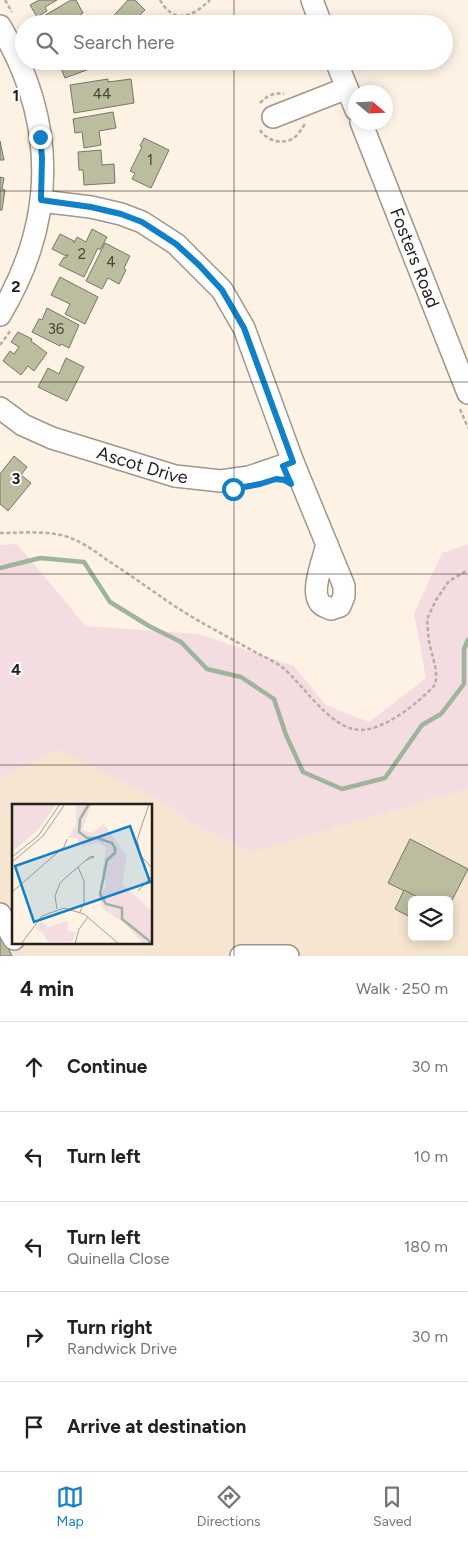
<!DOCTYPE html>
<meta charset="utf-8">
<style>
body{margin:0;font-family:Figtree,sans-serif;background:#f2f2f2;color:#202124}
.controls{position:absolute;right:15px;bottom:15px;display:grid;overflow:hidden;border-radius:8px;box-shadow:0 2px 12px #0003}
.controls button{width:45px;height:45px;display:grid;place-items:center;padding:0;border:0;border-bottom:1px solid #e0e0e0;background:#fff;color:#202124;font:25px sans-serif}
.compass{position:absolute;left:348px;top:85px;width:45px;height:45px;border-radius:50%;background:#fff;box-shadow:0 2px 12px #0003;rotate:109deg}
.stop{position:absolute;width:15px;height:15px;margin:-11px;border:4px solid #1080c9;border-radius:50%;background:#fff}
.stop.end{background:#1080c9;border-color:#fff;box-shadow:0 1px 5px #0008}
.list{margin:0;padding:0;list-style:none}
h2{display:flex;justify-content:space-between;align-items:center;height:65px;margin:0;padding:0 20px;font-size:21px}
h2 small{font-size:16px;font-weight:400;color:#757577}
.list li{display:grid;grid-template-columns:32px 1fr auto;gap:15px;align-items:center;box-sizing:border-box;height:90px;padding:0 20px;border-top:1px solid #e0e0e0}
.list b{display:block;font-size:19px;white-space:nowrap}
.list p{margin:0;font-size:16px;white-space:nowrap;color:#757577}
.list em{font-size:16px;font-style:normal;color:#757577}
.icon{flex:none;width:28px;height:28px;fill:none;stroke:currentColor;stroke-width:2;stroke-linecap:round;stroke-linejoin:round}
.map{position:relative;flex:none;width:468px;height:956px;overflow:hidden}
.search{position:absolute;background:#fff;box-shadow:0 2px 12px #0003;left:15px;right:15px;top:15px;height:55px;display:flex;align-items:center;gap:12px;box-sizing:border-box;padding:0 18px;border-radius:28px;color:#757577;font-size:19px}
.sheet{height:515px;background:#fff}
nav{display:flex;justify-content:space-around;align-items:center;box-sizing:border-box;height:70px;border-top:1px solid #e0e0e0;background:#fff;font-size:14px;color:#757577}
nav a{display:grid;justify-items:center;gap:2px}
nav .on{color:#1080c9}
.map>svg:first-child{display:block}
.built{fill:#f5e5d1;fill-rule:evenodd}
.green{fill:#f4dde1}
.lines{fill:none;stroke-linecap:round;stroke-linejoin:round}
.stream{stroke:#9fb49c;stroke-width:4.5}
.building{fill:#bcbd9f;stroke:#767668}
.minor-casing{stroke:#a09689;stroke-width:24}
.path{stroke:#b6aea3;stroke-width:2.5;stroke-dasharray:4 2.5;stroke-linecap:butt}
.minor{stroke:#fff;stroke-width:21}
.route{stroke:#1080c9;stroke-width:6}
.grid{fill:none;stroke:#231f1a;stroke-width:1;stroke-opacity:0.55}
.labels{text-anchor:middle;stroke-width:4;stroke-linejoin:round;paint-order:stroke}
.number-label{font-size:15px;fill:#49463b}
.street-label{font-size:18px;fill:#231f1a;stroke:#fff}
.inset-river{fill:none;stroke:#9fb49c;stroke-width:2.5}
.inset-road{fill:none;stroke:#a69e93;stroke-width:1}
.view{fill:#1080c9;fill-opacity:0.15;stroke:#1080c9;stroke-width:2.5}
.inset-edge{fill:none;stroke:#231f1a;stroke-width:2.5}
.grid-label{font-size:16px;text-anchor:middle;font-weight:bold;fill:#231f1a;stroke:#fff;stroke-width:4;stroke-linejoin:round;paint-order:stroke}
</style>
<div class="map">
<svg width="468" height="956" viewBox="0 0 468 956">
<rect width="100%" height="100%" fill="#fdf2e4"/>
<!-- built -->
<path class="built" d="M57,748l96,49 49,32 50,23 216,-63v167h-468v-177zM14,805h137v137h-137zM412,900h37v37h-37z"/>
<!-- green -->
<polygon class="green" points="17,544 86,626 199,634 294,666 326,705 369,722 426,678 414,613 442,553 468,544 468,789 252,852 202,829 153,797 57,749 0,779 0,545"/>
<g class="lines">
<!-- stream -->
<polyline class="stream" points="0,568 40,558 84,562 110,602 149,626 181,642 207,669 241,677 274,699 286,735 303,772 342,789 385,778 422,725 441,714 464,684 464,649 468,640"/>
</g>
<!-- building -->
<g class="building">
<polygon points="39,0 57,0 45,7 47,11 37,17 30,5"/>
<polygon points="71,0 76,0 83,13 71,20 73,24 40,24 37,20"/>
<polygon points="128,0 135,0 145,10 137,18 141,21 139,24 108,24 107,23"/>
<polygon points="58,61 90,61 92,68 65,78"/>
<polygon points="108,79 108,82 131,79 134,103 74,113 70,85"/>
<polygon points="113,112 116,128 99,131 101,145 84,148 82,132 75,133 73,119"/>
<polygon points="144,138 169,150 151,188 132,179 135,173 130,171 142,147 140,146"/>
<polygon points="0,141 4,160 0,160"/>
<polygon points="101,150 102,165 114,164 115,183 84,185 83,170 79,170 78,152"/>
<polygon points="0,177 4,178 2,189 5,190 2,210 0,210"/>
<polygon points="92,229 107,237 100,250 98,248 84,277 59,265 64,257 66,258 68,254 66,256 52,249 60,234 74,241 74,243 77,237 86,242"/>
<polygon points="105,243 130,256 124,268 126,270 119,284 108,278 102,289 86,281"/>
<polygon points="60,277 98,297 85,324 65,314 70,304 51,295"/>
<polygon points="47,308 79,325 69,348 61,344 60,346 32,332 39,319 42,320"/>
<polygon points="18,332 32,339 31,341 47,353 34,371 28,366 21,375 3,361 10,351 14,354 19,347 11,342"/>
<polygon points="66,358 84,367 67,401 38,387 48,368 59,374"/>
<polygon points="14,456 27,467 21,475 31,483 8,511 0,504 0,474"/>
<polygon points="410,839 468,869 449,906 449,900 423,900 388,883"/>
<polygon points="404,890 423,900 412,900 412,918 395,909"/>
<polygon points="0,936 2,936 12,956 0,956"/>
</g>
<g class="lines">
<!-- minor casing -->
<g class="minor-casing">
<g id="minor">
<polyline points="312,0 321,24"/>
<path d="M0,26c57,95 57,194 0,289"/>
<polyline points="336,61 356,110"/>
<polyline points="273,117 347,88"/>
<path id="s1" d="M361,122l107,271"/>
<path d="M41,201l50,6 30,7 21,8 34,22 46,46 22,38 49,134 51,124v10l-4,10 -9,3c-4,-2 -9,-3 -11,-6 -10,-12 4,-45 7,-59"/>
<path id="s2" d="M0,408l23,17 29,13 123,38 46,5 28,-4 44,-15"/>
<polyline points="0,914 14,939"/>
<polyline points="241,956 288,956"/>
</g>
</g>
<!-- path -->
<g class="path">
<polyline points="5,0 12,12"/>
<path d="M160,0c15,26 33,16 50,0"/>
<path d="M260,103c7,-7 13,-11 24,-9"/>
<path d="M260,130c6,10 21,15 32,9 6,-3 9,-10 13,-15"/>
<polyline points="0,345 11,330"/>
<polyline points="460,409 468,428"/>
<path d="M0,533c22,0 46,-3 68,4 14,5 27,14 39,23 22,14 44,30 66,45 26,17 55,32 82,47 9,5 19,9 27,15 21,17 48,62 78,63 25,0 58,-27 74,-44l2,-6v-10l-7,-28 -2,-23 9,-19 13,-19 19,-11"/>
</g>
<!-- minor -->
<use href="#minor" class="minor"/>
</g>
<g class="lines">
<!-- route -->
<polyline class="route" points="40,137 42,158 41,200 91,207 121,214 142,222 176,244 199,265 222,290 244,328 293,462 283,466 291,484 284,480 276,479 260,484 233,489"/>
</g>
<!-- grid -->
<path class="grid" d="M234,0v24M234,61v895M0,191h468M0,382h468M0,574h468M0,765h468"/>
<g class="labels">
<!-- number labels -->
<g class="number-label">
<text x="102" y="99">44</text>
<text x="150" y="165">1</text>
<text x="82" y="259">2</text>
<text x="111" y="267">4</text>
<text x="56" y="334">36</text>
</g>
<!-- street labels -->
<g class="street-label">
<text dy="6" stroke="none"><textPath href="#s1" startOffset="146">Fosters Road</textPath></text>
<text dy="6" stroke="none"><textPath href="#s2" startOffset="155">Ascot Drive</textPath></text>
</g>
</g>
<!-- overview -->
<g transform="translate(12 804)">
<rect width="140" height="140" fill="#fdf2e4"/>
<path d="M0,0h44l-18,26 -26,22zM64,0h15l-9,26 10,3 12,-9 23,32 -5,28 30,27v33h-8l-21,-22 -20,-13 -4,-12 7,-11 -4,-14 4,-25 -8,-4 -15,3 -7,-8h-8l8,-13zM29,117l7,6 20,-6v10l8,1 -4,9 -24,1 -5,-9 -8,-5z" fill="#f4dde1"/>
<path class="inset-river" d="M77,0l-9,15 -1,13 8,6h10l15,5 3,5v5l-8,7 -7,34 6,10 16,4v11l30,24"/>
<path class="inset-road" d="M137,0l-12,36 4,16 11,12M0,53l26,-21 22,-32M0,58l31,-26 22,-32M66,63l6,14v21l-4,10M126,87l14,-15M0,88l52,-45 3,-8M45,105l-2,-13 5,-13 4,-4 27,-23 3,1 -8,3M9,140l21,-28 22,-8 20,6 35,30M63,140l4,-15 9,-12"/>
<path class="view" d="M118,22l20,56 -116,40 -19,-56z"/>
<rect width="140" height="140" class="inset-edge"/>
</g>
<g class="grid-label">
<text x="16" y="101">1</text>
<text x="16" y="292">2</text>
<text x="16" y="484">3</text>
<text x="16" y="675">4</text>
</g>
</svg>
<div class="controls">
<button><svg class="icon" aria-label="layers" viewBox="0 0 24 24"><path d="M12 4l9 5-9 5-9-5zM3 14l9 5 9-5"/></svg></button>
</div>
<svg class="compass" viewBox="-18 -18 36 36"><path d="M0-13l5 13h-10z" fill="#e53935"/><path d="M0 13l5-13h-10z" fill="#757577"/></svg>
<div class="stop" style="left:233px;top:489px"></div>
<div class="stop end" style="left:40px;top:137px"></div>
<div class="search"><svg class="icon" aria-label="search" viewBox="0 0 24 24"><circle cx="10" cy="10" r="6"/><path d="M15 15l6 6"/></svg>Search here</div>
</div>
<section class="sheet">
<h2>4 min<small>Walk · 250 m</small></h2>
<ul class="list">
<li><svg class="icon" aria-label="ahead" viewBox="0 0 24 24"><path d="M12 20V5M6 11l6-6 6 6"/></svg><div><b>Continue</b></div><em>30 m</em></li>
<li><svg class="icon" aria-label="left" viewBox="0 0 24 24"><path d="M17 20v-9H6M10 6l-5 5 5 5"/></svg><div><b>Turn left</b></div><em>10 m</em></li>
<li><svg class="icon" aria-label="left" viewBox="0 0 24 24"><path d="M17 20v-9H6M10 6l-5 5 5 5"/></svg><div><b>Turn left</b><p>Quinella Close</p></div><em>180 m</em></li>
<li><svg class="icon" aria-label="right" viewBox="0 0 24 24"><path d="M7 20v-9h11M14 6l5 5-5 5"/></svg><div><b>Turn right</b><p>Randwick Drive</p></div><em>30 m</em></li>
<li><svg class="icon" aria-label="arrive" viewBox="0 0 24 24"><path d="M6 21V4h12l-3 4 3 4H6"/></svg><div><b>Arrive at destination</b></div></li>
</ul>
</section>
<nav>
<a class="on"><svg class="icon" aria-label="map" viewBox="0 0 24 24"><path d="M3 6l6-2 6 2 6-2v14l-6 2-6-2-6 2zM9 4v14M15 6v14"/></svg>Map</a>
<a><svg class="icon" aria-label="directions" viewBox="0 0 24 24"><path d="M12 3l9 9-9 9-9-9zM9 14v-3h6M13 9l2 2-2 2"/></svg>Directions</a>
<a><svg class="icon" aria-label="saved" viewBox="0 0 24 24"><path d="M7 4h10v16l-5-4-5 4z"/></svg>Saved</a>
</nav>
